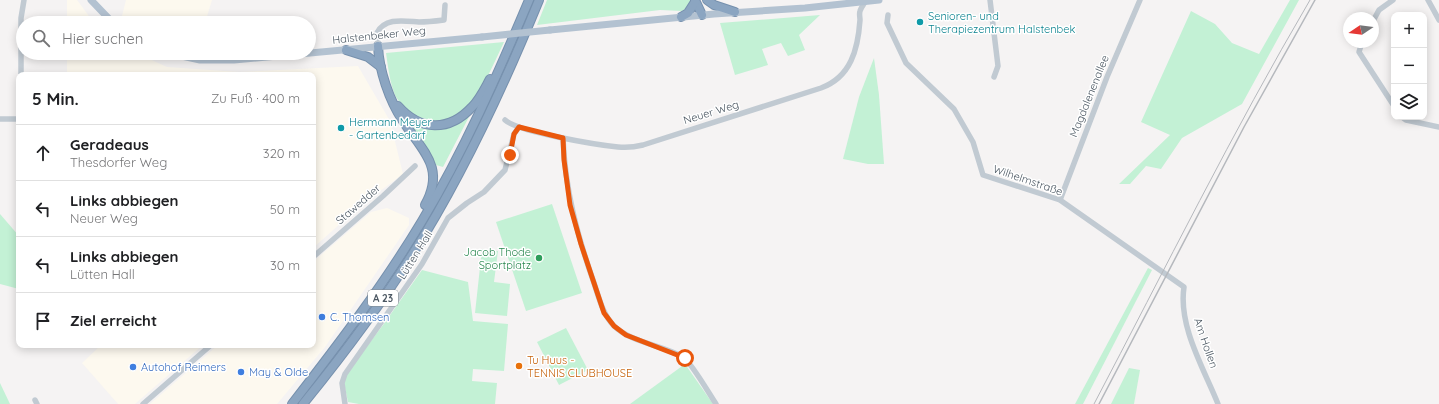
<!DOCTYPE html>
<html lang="de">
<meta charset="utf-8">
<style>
body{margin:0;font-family:Quicksand,sans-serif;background:#f2f2f2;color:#202124}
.controls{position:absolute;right:12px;top:12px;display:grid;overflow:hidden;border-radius:8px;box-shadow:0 2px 10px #0003}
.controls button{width:36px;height:36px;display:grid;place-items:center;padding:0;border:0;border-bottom:1px solid #e0e0e0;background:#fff;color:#202124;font:20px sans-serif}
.compass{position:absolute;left:1343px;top:12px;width:36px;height:36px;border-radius:50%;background:#fff;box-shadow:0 2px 10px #0003;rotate:257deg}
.stop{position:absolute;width:12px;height:12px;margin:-9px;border:3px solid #ea580c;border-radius:50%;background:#fff}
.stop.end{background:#ea580c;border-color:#fff;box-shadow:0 1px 4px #0008}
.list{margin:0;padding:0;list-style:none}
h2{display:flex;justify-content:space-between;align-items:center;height:52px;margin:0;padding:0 16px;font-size:17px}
h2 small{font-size:13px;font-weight:400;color:#757577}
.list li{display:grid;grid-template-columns:26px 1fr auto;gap:12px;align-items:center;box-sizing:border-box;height:56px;padding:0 16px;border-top:1px solid #e0e0e0}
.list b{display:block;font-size:15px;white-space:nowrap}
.list p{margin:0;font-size:13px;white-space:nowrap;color:#757577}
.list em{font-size:13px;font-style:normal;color:#757577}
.icon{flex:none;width:22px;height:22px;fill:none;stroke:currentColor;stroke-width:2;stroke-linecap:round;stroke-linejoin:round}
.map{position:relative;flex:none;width:1439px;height:404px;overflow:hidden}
.search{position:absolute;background:#fff;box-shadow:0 2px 10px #0003;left:16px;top:16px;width:300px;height:44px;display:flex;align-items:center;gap:10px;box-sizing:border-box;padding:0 14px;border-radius:22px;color:#757577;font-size:15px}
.panel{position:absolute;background:#fff;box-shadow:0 2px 10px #0003;left:16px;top:72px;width:300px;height:276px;border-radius:8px}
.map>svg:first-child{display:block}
.commercial{fill:#fdf9ef}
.green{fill:#c3f1d5}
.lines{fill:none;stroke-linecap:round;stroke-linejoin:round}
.highway-casing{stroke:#7690ad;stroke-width:10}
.minor{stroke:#c1cad2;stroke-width:5.5}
.major{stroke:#b3c2d1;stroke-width:7}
.highway{stroke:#8ba5c1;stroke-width:8}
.tram{stroke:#b5b8bd;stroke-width:1}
.rail{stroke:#b5b8bd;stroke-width:1.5}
.major-bridge{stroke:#b3c2d1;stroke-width:7}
.route{stroke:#ea580c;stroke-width:5}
.culture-dot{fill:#0f9aa8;stroke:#fff;stroke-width:1.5}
.leisure-dot{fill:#2e9e5b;stroke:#fff;stroke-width:1.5}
.shop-dot{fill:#3f7fe0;stroke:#fff;stroke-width:1.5}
.food-dot{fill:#e8710a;stroke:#fff;stroke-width:1.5}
.labels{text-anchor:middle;stroke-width:3;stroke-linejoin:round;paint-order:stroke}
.shield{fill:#fff;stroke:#808990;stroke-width:1}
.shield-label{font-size:10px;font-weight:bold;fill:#4a5661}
.culture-label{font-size:11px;fill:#0d838f;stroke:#fff;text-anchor:start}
.street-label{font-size:11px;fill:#4a5661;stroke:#fff}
.leisure-label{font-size:11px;fill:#27864d;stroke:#fff;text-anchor:end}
.shop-label{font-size:11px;fill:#366cbe;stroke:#fff;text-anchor:start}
.food-label{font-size:11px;fill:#c56008;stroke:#fff;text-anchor:start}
</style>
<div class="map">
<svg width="1439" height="404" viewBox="0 0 1439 404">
<rect width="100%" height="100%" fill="#f5f3f3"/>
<!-- commercial -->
<g class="commercial">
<polygon points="67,0 77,0 94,23 67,23"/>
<polygon points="126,0 212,0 205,23 125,23 121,20"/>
<polygon points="67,53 136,53 167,67 239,72 358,66 390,121 403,174 360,206 313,248 313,75 67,75"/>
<polygon points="387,208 409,218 409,225 325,347 277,404 150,404 218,345 313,345 313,262 371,212"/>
<polygon points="101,345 203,345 135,404 118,404 82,363"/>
</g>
<!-- green -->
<g class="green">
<polygon points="547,0 691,0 688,7 682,11 660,10 537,25"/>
<polygon points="1290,0 1299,0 1242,104 1182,138 1161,169 1146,166 1130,184 1119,184 1170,135 1141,122 1191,11 1215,24 1232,43 1259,54"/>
<polygon points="820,15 799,35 805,50 788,56 781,43 762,49 768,65 735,75 720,23"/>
<path d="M504,42c-11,23 -21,48 -38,66 -9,10 -26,18 -39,14 -11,-2 -27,-17 -32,-27 -5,-12 -7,-28 -9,-42z"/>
<polygon points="874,58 879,95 884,164 868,164 843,159 859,97"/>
<polygon points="472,111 443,167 436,165 430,153 405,118 418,126 430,129"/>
<polygon points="552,204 582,293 526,311 496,222"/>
<polygon points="0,214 19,236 19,289 0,284"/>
<polygon points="482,249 498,251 494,282 510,284 507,316 475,313"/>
<polygon points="1148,268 1152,270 1083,404 1075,404"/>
<polygon points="422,270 468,282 473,321 508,324 504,371 473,369 472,381 497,383 495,404 359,404 348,402 344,383 347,373 383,325"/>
<polygon points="566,328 588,370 559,385 537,342"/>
<polygon points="685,364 713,404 630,404"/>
<polygon points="1129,368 1140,370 1134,404 1111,404"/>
<polygon points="0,383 10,404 0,404"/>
</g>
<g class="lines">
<!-- highway casing -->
<g class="highway-casing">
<g id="highway">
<polyline points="695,0 702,15"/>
<polyline points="707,0 714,5 735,12"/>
<polyline points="681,17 688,13 695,2"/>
<path d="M378,46c1,24 11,54 25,75 19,30 43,46 22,84"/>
<polyline points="346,50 368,57 381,67"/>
<path d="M398,106c22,25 51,26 74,1 8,-8 13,-19 18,-28"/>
<path d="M292,404c46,-59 91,-118 130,-183 42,-70 75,-145 107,-221"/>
<path d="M303,404c39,-48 76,-97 109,-149 51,-80 91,-167 127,-255"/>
</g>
</g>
<!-- minor -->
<g class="minor">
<polyline points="990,0 998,66 994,77"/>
<polyline points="1428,0 1439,20"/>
<path d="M888,15l-1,8 19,40 48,46 19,33 10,33 77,25 124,87c-6,39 20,82 34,117"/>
<polyline points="1373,21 1379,10 1393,0"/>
<polyline points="1362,42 1359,52 1394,106"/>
<path d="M378,46l-1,-13c8,-16 27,-12 42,-11 8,0 17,-1 25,-2l1,-15"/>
<polyline points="21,75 21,18 24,0"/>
<polyline points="1402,117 1406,120 1439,127"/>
<polyline points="0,119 19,119"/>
<path d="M505,120c13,12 93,25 113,27 9,1 17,0 25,-2l178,-57c30,-11 37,-39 39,-68 0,-3 -1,-6 0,-9 1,-4 5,-8 6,-11"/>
<path d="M563,138c2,51 14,97 31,145 5,15 9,32 20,43 18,17 48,19 69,31 8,5 27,38 33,47"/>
<polyline points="1060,200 1107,77 1140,0"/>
<polyline points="313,257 383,196 415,166"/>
<polyline points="35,400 37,404"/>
<polyline points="143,404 211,345"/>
<polyline points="345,404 342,383 345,374 422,264 448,218 467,203 484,192 505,170 514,134 519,127"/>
</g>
<!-- major -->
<g class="major">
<polyline points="91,0 113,23"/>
<polyline points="550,30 714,14 805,8 879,0"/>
<polyline points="168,53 200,60 234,60 482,37"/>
</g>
<!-- highway -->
<use href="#highway" class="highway"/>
<!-- tram -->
<path class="tram" d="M1094,404c71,-135 139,-273 216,-404"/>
<!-- rail -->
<polyline class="rail" points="1099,404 1244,127 1315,0"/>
<!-- major-bridge -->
<polyline class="major-bridge" points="482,37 550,30"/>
</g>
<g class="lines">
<!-- route -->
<polyline class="route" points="510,155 514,134 519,127 563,138 564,160 570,205 581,244 604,313 614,326 626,335 685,358"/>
</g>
<!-- markers -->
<g class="culture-dot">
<circle cx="920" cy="22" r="4"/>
<circle cx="341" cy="128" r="4"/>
</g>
<circle class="leisure-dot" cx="539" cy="258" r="4"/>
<g class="shop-dot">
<circle cx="322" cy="317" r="4"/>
<circle cx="133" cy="367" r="4"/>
<circle cx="241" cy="372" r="4"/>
</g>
<circle class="food-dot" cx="519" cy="366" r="4"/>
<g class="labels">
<!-- shield labels -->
<rect class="shield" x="368" y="290" width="30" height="16" rx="3"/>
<g class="shield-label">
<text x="383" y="302">A 23</text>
</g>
<!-- culture labels -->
<g class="culture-label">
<text x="928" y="20">Senioren- und<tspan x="928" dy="13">Therapiezentrum Halstenbek</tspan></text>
<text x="349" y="126">Hermann Meyer<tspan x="349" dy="13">- Gartenbedarf</tspan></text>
</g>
<!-- street labels -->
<g class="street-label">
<text transform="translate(379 35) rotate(-6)" y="4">Halstenbeker Weg</text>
<text transform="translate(1089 96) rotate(-68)" y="4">Magdalenenallee</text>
<text transform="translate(711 112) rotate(-17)" y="4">Neuer Weg</text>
<text transform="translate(1028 180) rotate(19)" y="4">Wilhelmstraße</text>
<text transform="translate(358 204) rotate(-41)" y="4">Stawedder</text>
<text transform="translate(415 255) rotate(-58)" y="4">Lütten Hall</text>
<text transform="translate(1206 343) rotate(71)" y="4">Am Hollen</text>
</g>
<!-- leisure labels -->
<g class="leisure-label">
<text x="531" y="256">Jacob Thode<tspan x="531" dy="13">Sportplatz</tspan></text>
</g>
<!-- shop labels -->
<g class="shop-label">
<text x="330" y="321">C. Thomsen</text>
<text x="141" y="371">Autohof Reimers</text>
<text x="249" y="376">May &amp; Olde</text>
</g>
<!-- food labels -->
<g class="food-label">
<text x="527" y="364">Tu Huus -<tspan x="527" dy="13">TENNIS CLUBHOUSE</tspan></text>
</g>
</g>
</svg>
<div class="controls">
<button>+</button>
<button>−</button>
<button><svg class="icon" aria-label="layers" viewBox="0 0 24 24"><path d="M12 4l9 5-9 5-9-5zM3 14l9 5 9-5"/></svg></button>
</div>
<svg class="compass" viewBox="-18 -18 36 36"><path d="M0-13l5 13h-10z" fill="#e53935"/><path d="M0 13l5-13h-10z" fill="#757577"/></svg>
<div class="stop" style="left:685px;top:358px"></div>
<div class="stop end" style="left:510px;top:155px"></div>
<div class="search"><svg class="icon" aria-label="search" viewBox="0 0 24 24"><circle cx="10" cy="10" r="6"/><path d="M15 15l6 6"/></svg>Hier suchen</div>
<section class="panel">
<h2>5 Min.<small>Zu Fuß · 400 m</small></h2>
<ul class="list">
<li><svg class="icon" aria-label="ahead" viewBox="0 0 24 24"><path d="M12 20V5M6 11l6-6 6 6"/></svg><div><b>Geradeaus</b><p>Thesdorfer Weg</p></div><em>320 m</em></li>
<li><svg class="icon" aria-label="left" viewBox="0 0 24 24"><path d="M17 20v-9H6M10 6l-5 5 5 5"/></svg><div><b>Links abbiegen</b><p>Neuer Weg</p></div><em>50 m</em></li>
<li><svg class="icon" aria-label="left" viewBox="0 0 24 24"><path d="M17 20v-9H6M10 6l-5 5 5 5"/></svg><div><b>Links abbiegen</b><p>Lütten Hall</p></div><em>30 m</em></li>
<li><svg class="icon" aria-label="arrive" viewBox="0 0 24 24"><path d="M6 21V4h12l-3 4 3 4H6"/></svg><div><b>Ziel erreicht</b></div></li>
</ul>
</section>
</div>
